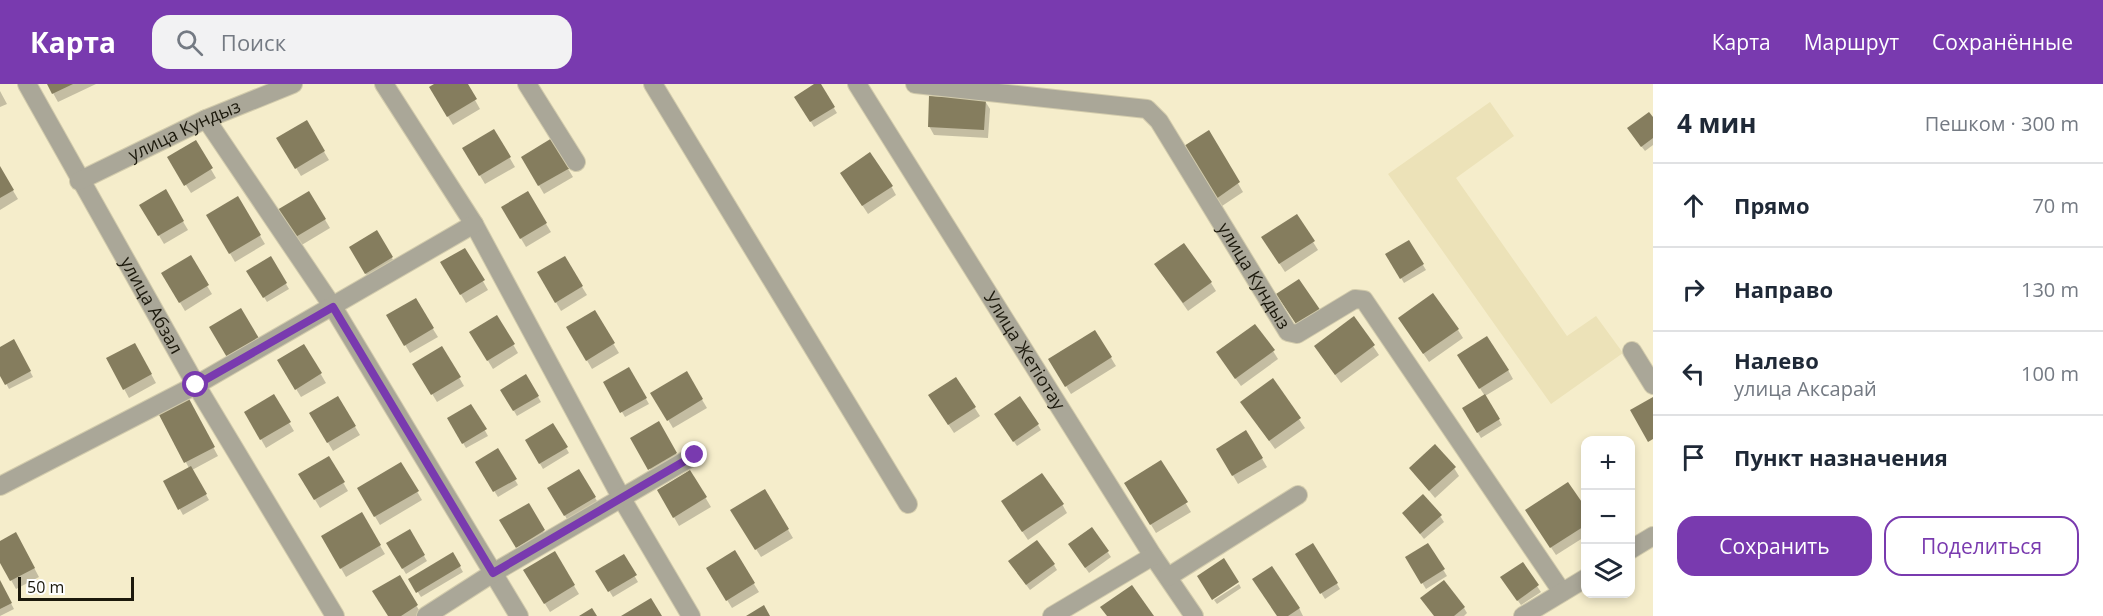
<!DOCTYPE html>
<html lang="ru">
<meta charset="utf-8">
<style>
body{margin:0;font-family:"Open Sans",sans-serif;background:#f2f2f3;color:#1f2937}
.controls{position:absolute;right:18px;bottom:18px;display:grid;overflow:hidden;border-radius:12px;box-shadow:0 3px 9px #0003}
.controls button{width:54px;height:54px;display:grid;place-items:center;padding:0;border:0;border-bottom:2px solid #e0e1e3;background:#fff;color:#1f2937;font:30px sans-serif}
.scale{position:absolute;left:18px;bottom:15px;width:116px;box-sizing:border-box;padding-left:6px;border:3px solid #1c190c;border-top:0;font-size:16px;line-height:21px;white-space:nowrap;color:#1c190c;-webkit-text-stroke:4px #fff;paint-order:stroke}
.stop{position:absolute;width:18px;height:18px;margin:-14px;border:4px solid #793aaf;border-radius:50%;background:#fff}
.stop.end{background:#793aaf;border-color:#fff;box-shadow:0 2px 6px #0008}
.list{margin:0;padding:0;list-style:none}
h2{display:flex;justify-content:space-between;align-items:center;height:78px;margin:0;padding:0 24px;font-size:26px}
h2 small{font-size:20px;font-weight:400;color:#747a83}
.list li{display:grid;grid-template-columns:39px 1fr auto;gap:18px;align-items:center;box-sizing:border-box;height:84px;padding:0 24px;border-top:2px solid #e0e1e3}
.list b{display:block;font-size:22px;white-space:nowrap}
.list p{margin:0;font-size:20px;white-space:nowrap;color:#747a83}
.list em{font-size:20px;font-style:normal;color:#747a83}
.actions{display:flex;gap:12px;padding:18px 24px}
.actions a{flex:1;padding:14px 0;border:2px solid #793aaf;border-radius:18px;text-align:center;font-size:21px;color:#793aaf}
.actions .main{background:#793aaf;color:#fff}
.icon{flex:none;width:33px;height:33px;fill:none;stroke:currentColor;stroke-width:2;stroke-linecap:round;stroke-linejoin:round}
.map{position:relative;flex:none;width:1653px;height:532px;overflow:hidden}
header{display:flex;align-items:center;gap:36px;box-sizing:border-box;height:84px;padding:0 30px;background:#793aaf;color:#fff}
header strong{font-size:28px}
nav{display:flex;gap:33px;margin-inline-start:auto;font-size:21px}
.search{width:420px;height:54px;background:#f2f2f3;display:flex;align-items:center;gap:15px;box-sizing:border-box;padding:0 21px;border-radius:18px;color:#747a83;font-size:22px}
main{display:flex}
aside{flex:1;background:#fff}
.map>svg:first-child{display:block}
.built{fill:#ece2b8}
.shadow{fill:#0003}
.building{fill:#857d5e}
.lines{fill:none;stroke-linecap:round;stroke-linejoin:round}
.minor-casing{stroke:#d2cbac;stroke-width:20}
.minor{stroke:#aaa798;stroke-width:18}
.route{stroke:#793aaf;stroke-width:8}
.labels{text-anchor:middle;stroke-width:5;stroke-linejoin:round;paint-order:stroke}
.street-label{font-size:18px;fill:#1c190c;stroke:#fff}
</style>
<header>
<strong>Карта</strong>
<div class="search"><svg class="icon" aria-label="search" viewBox="0 0 24 24"><circle cx="10" cy="10" r="6"/><path d="M15 15l6 6"/></svg>Поиск</div>
<nav><a>Карта</a><a>Маршрут</a><a>Сохранённые</a></nav>
</header>
<main>
<div class="map">
<svg width="1653" height="532" viewBox="0 0 1653 532">
<rect width="100%" height="100%" fill="#f5edcb"/>
<!-- built -->
<polygon class="built" points="1490,18 1514,52 1456,94 1567,252 1596,232 1623,269 1551,320 1388,90"/>
<!-- shadow -->
<g class="shadow">
<polygon points="48,0 96,0 58,18"/>
<polygon points="436,0 466,0 480,25 453,41 431,4"/>
<polygon points="819,0 837,29 814,43 796,13"/>
<polygon points="0,7 7,20 0,23"/>
<polygon points="985,17 990,25 988,54 934,51 929,42"/>
<polygon points="1653,35 1653,61 1645,67 1632,50"/>
<polygon points="306,38 329,76 301,92 278,54"/>
<polygon points="494,47 515,83 485,100 464,65"/>
<polygon points="1208,48 1243,108 1222,122 1186,63"/>
<polygon points="551,56 573,93 544,110 523,74"/>
<polygon points="195,58 216,94 191,109 169,74"/>
<polygon points="0,85 18,115 0,126"/>
<polygon points="847,98 891,102 896,111 868,130"/>
<polygon points="165,107 188,146 164,160 141,121"/>
<polygon points="309,109 330,144 300,162 279,127"/>
<polygon points="527,109 551,148 526,163 503,124"/>
<polygon points="237,114 265,160 235,178 208,132"/>
<polygon points="376,148 395,179 369,195 351,164"/>
<polygon points="1313,158 1318,166 1285,188 1268,162"/>
<polygon points="1409,158 1426,186 1404,199 1387,170"/>
<polygon points="465,166 488,206 466,219 442,179"/>
<polygon points="190,174 212,210 185,227 163,190"/>
<polygon points="270,174 289,205 267,218 248,187"/>
<polygon points="564,174 587,211 561,227 539,189"/>
<polygon points="1161,189 1211,199 1216,207 1188,227"/>
<polygon points="415,216 438,253 410,269 388,232"/>
<polygon points="594,228 619,269 592,285 568,244"/>
<polygon points="497,233 518,269 493,285 471,249"/>
<polygon points="1354,234 1379,271 1341,299 1321,271"/>
<polygon points="1400,235 1458,246 1463,254 1429,278"/>
<polygon points="1095,248 1116,282 1071,310 1050,276"/>
<polygon points="14,257 33,293 9,305 0,288 0,265"/>
<polygon points="135,261 156,299 129,314 108,275"/>
<polygon points="304,262 326,299 301,313 279,277"/>
<polygon points="442,264 464,302 437,318 414,280"/>
<polygon points="1273,267 1278,275 1241,302 1223,277"/>
<polygon points="1464,280 1508,286 1513,295 1485,312 1502,341 1481,354 1464,325 1485,312"/>
<polygon points="629,285 649,320 625,333 605,299"/>
<polygon points="686,289 707,324 673,344 652,309"/>
<polygon points="526,292 541,318 517,332 502,307"/>
<polygon points="956,295 980,332 954,349 935,320"/>
<polygon points="1272,296 1305,344 1275,365 1247,326"/>
<polygon points="273,312 294,347 266,364 246,329"/>
<polygon points="186,313 218,372 192,386 209,416 183,431 165,398 189,384 159,328"/>
<polygon points="338,314 360,351 333,367 311,330"/>
<polygon points="471,322 488,352 466,364 449,335"/>
<polygon points="999,336 1038,341 1041,346 1017,362"/>
<polygon points="658,339 681,378 655,393 632,355"/>
<polygon points="553,341 569,369 543,385 527,357"/>
<polygon points="1246,348 1267,383 1238,400 1218,366"/>
<polygon points="498,367 518,401 498,413 477,379"/>
<polygon points="329,374 348,407 320,424 300,391"/>
<polygon points="1161,378 1191,428 1156,449 1126,399"/>
<polygon points="401,380 422,416 380,441 359,405"/>
<polygon points="1454,384 1459,392 1435,414 1411,385"/>
<polygon points="579,387 600,422 570,440 549,405"/>
<polygon points="690,388 711,423 679,442 659,407"/>
<polygon points="765,407 793,454 761,473 732,427"/>
<polygon points="1062,420 1067,429 1028,456 1008,426"/>
<polygon points="528,421 548,455 522,471 501,437"/>
<polygon points="1586,426 1586,452 1556,471 1532,435"/>
<polygon points="361,430 385,470 346,493 323,453"/>
<polygon points="1404,430 1440,432 1444,438 1424,455"/>
<polygon points="1092,445 1111,473 1089,489 1073,466"/>
<polygon points="409,447 427,477 406,490 388,460"/>
<polygon points="16,450 39,493 16,505 0,476 0,459"/>
<polygon points="1313,461 1340,505 1325,515 1297,470"/>
<polygon points="1428,461 1447,492 1426,505 1407,474"/>
<polygon points="734,468 759,508 732,524 708,485"/>
<polygon points="554,469 579,510 550,528 525,487"/>
<polygon points="453,470 463,488 421,513 410,496"/>
<polygon points="623,472 638,498 613,513 597,487"/>
<polygon points="1522,480 1541,508 1521,521 1505,499"/>
<polygon points="1054,481 1057,486 1030,506 1013,483"/>
<polygon points="399,493 422,531 420,532 389,532"/>
<polygon points="1444,498 1464,524 1467,529 1464,532 1434,532"/>
<polygon points="0,499 14,525 0,532"/>
<polygon points="1239,500 1241,504 1217,520 1214,516"/>
<polygon points="1299,524 1303,532 1278,532"/>
</g>
<!-- building -->
<g class="building">
<polygon points="47,0 73,0 52,10"/>
<polygon points="434,0 468,0 477,15 447,33 429,3"/>
<polygon points="814,0 821,0 835,23 810,38 794,13"/>
<polygon points="929,12 986,15 984,46 928,43"/>
<polygon points="1649,28 1653,33 1653,54 1641,63 1627,44"/>
<polygon points="307,36 325,67 295,85 276,54"/>
<polygon points="494,45 511,73 479,92 462,64"/>
<polygon points="1209,46 1240,98 1216,115 1184,62"/>
<polygon points="552,54 570,84 538,102 521,73"/>
<polygon points="196,56 213,84 184,102 167,73"/>
<polygon points="870,68 893,102 862,122 840,89"/>
<polygon points="0,82 14,106 0,114"/>
<polygon points="166,105 184,137 158,152 139,121"/>
<polygon points="309,107 326,135 294,154 277,126"/>
<polygon points="528,107 547,139 520,155 501,123"/>
<polygon points="238,112 261,151 229,170 206,131"/>
<polygon points="1297,130 1315,157 1279,180 1261,153"/>
<polygon points="377,146 393,173 365,190 349,163"/>
<polygon points="1409,156 1424,180 1400,195 1385,170"/>
<polygon points="1184,159 1212,198 1183,219 1154,180"/>
<polygon points="465,164 485,196 460,211 440,178"/>
<polygon points="191,171 209,201 179,219 161,189"/>
<polygon points="271,172 287,199 263,214 246,187"/>
<polygon points="565,172 583,202 555,219 537,188"/>
<polygon points="1299,195 1321,227 1298,243 1276,210"/>
<polygon points="1433,209 1459,245 1423,270 1398,234"/>
<polygon points="416,214 434,244 404,262 386,231"/>
<polygon points="241,224 260,256 228,275 209,243"/>
<polygon points="595,226 615,259 586,277 566,243"/>
<polygon points="497,231 515,260 487,277 469,248"/>
<polygon points="1354,232 1375,261 1335,291 1314,262"/>
<polygon points="1255,240 1275,266 1235,295 1216,268"/>
<polygon points="1095,246 1112,273 1065,303 1048,275"/>
<polygon points="1487,252 1509,286 1479,305 1457,271"/>
<polygon points="14,255 31,287 5,301 0,292 0,263"/>
<polygon points="135,259 152,290 123,306 106,274"/>
<polygon points="304,260 322,289 295,306 277,276"/>
<polygon points="442,262 461,293 431,311 412,280"/>
<polygon points="629,283 647,314 620,329 603,298"/>
<polygon points="687,287 703,315 667,337 650,309"/>
<polygon points="526,290 539,312 513,327 500,306"/>
<polygon points="956,293 976,323 948,341 928,311"/>
<polygon points="1273,294 1301,334 1269,357 1240,318"/>
<polygon points="274,310 291,338 260,356 244,328"/>
<polygon points="1485,310 1500,335 1477,349 1462,324"/>
<polygon points="187,311 215,363 184,379 157,327"/>
<polygon points="338,312 356,342 327,359 309,329"/>
<polygon points="1020,312 1039,340 1013,358 994,330"/>
<polygon points="1653,313 1653,355 1648,358 1630,326"/>
<polygon points="471,320 487,345 462,360 447,334"/>
<polygon points="659,337 677,369 648,386 630,354"/>
<polygon points="553,339 568,363 539,380 525,356"/>
<polygon points="1246,346 1263,374 1232,392 1216,365"/>
<polygon points="1435,360 1456,383 1429,407 1409,384"/>
<polygon points="498,364 517,395 493,408 475,378"/>
<polygon points="329,372 345,398 314,416 298,390"/>
<polygon points="1161,376 1188,418 1150,441 1124,399"/>
<polygon points="401,378 419,407 374,433 357,404"/>
<polygon points="191,382 207,410 178,426 163,397"/>
<polygon points="579,385 596,413 564,432 547,404"/>
<polygon points="690,386 707,413 673,434 657,406"/>
<polygon points="1042,389 1064,420 1022,448 1001,417"/>
<polygon points="1568,398 1586,424 1586,441 1550,464 1525,426"/>
<polygon points="765,405 789,445 755,466 730,426"/>
<polygon points="1423,410 1442,431 1420,450 1402,429"/>
<polygon points="529,419 545,446 516,464 499,436"/>
<polygon points="362,428 381,461 340,485 321,452"/>
<polygon points="1092,443 1109,467 1085,484 1068,460"/>
<polygon points="410,445 425,471 402,485 386,459"/>
<polygon points="16,448 35,484 10,497 0,479 0,457"/>
<polygon points="1037,456 1055,480 1026,501 1008,477"/>
<polygon points="1313,459 1338,499 1320,510 1295,470"/>
<polygon points="1428,459 1445,485 1421,500 1405,473"/>
<polygon points="735,466 755,499 726,517 706,484"/>
<polygon points="555,467 575,501 544,520 523,486"/>
<polygon points="453,468 461,482 416,509 408,495"/>
<polygon points="624,470 637,491 608,508 595,487"/>
<polygon points="1224,474 1239,498 1212,516 1197,492"/>
<polygon points="1523,478 1539,501 1517,517 1500,493"/>
<polygon points="1272,482 1300,524 1288,532 1277,532 1252,495"/>
<polygon points="400,491 418,521 401,532 388,532 372,507"/>
<polygon points="0,496 12,519 0,525"/>
<polygon points="1444,496 1465,523 1454,532 1434,532 1420,514"/>
<polygon points="1132,501 1154,532 1107,532 1100,523"/>
<polygon points="651,514 662,532 621,532"/>
<polygon points="764,521 770,532 746,532"/>
<polygon points="592,524 597,532 579,532"/>
</g>
<g class="lines">
<!-- minor casing -->
<g class="minor-casing">
<g id="minor">
<path id="s1" d="M27,0l169,301 139,231"/>
<polyline points="384,0 474,140 622,415 691,532"/>
<polyline points="527,0 576,78"/>
<polyline points="653,0 908,420"/>
<path id="s2" d="M857,0l296,472 41,60"/>
<path id="s3" d="M915,0l232,25 12,12 129,211 9,2 58,-35 9,1 198,292"/>
<polyline points="206,35 333,223 519,532"/>
<path id="s4" d="M79,97l127,-62 87,-35"/>
<polyline points="1632,267 1653,301"/>
<polyline points="0,402 196,301 474,140"/>
<polyline points="1630,466 1653,452"/>
<polyline points="1168,493 1298,411"/>
<polyline points="426,532 493,489 695,371"/>
<polyline points="1052,532 1153,472"/>
<polyline points="1523,532 1586,494"/>
</g>
</g>
<!-- minor -->
<use href="#minor" class="minor"/>
</g>
<g class="lines">
<!-- route -->
<polyline class="route" points="196,301 333,223 493,489 695,371"/>
</g>
<g class="labels">
<!-- street labels -->
<g class="street-label">
<text dy="6" stroke="none"><textPath href="#s4" startOffset="117">улица Кундыз</textPath></text>
<text dy="6" stroke="none"><textPath href="#s3" startOffset="432">улица Кундыз</textPath></text>
<text dy="6" stroke="none"><textPath href="#s1" startOffset="254">улица Абзал</textPath></text>
<text dy="6" stroke="none"><textPath href="#s2" startOffset="315">Улица Жетіотау</textPath></text>
</g>
</g>
</svg>
<div class="controls">
<button>+</button>
<button>−</button>
<button><svg class="icon" aria-label="layers" viewBox="0 0 24 24"><path d="M12 4l9 5-9 5-9-5zM3 14l9 5 9-5"/></svg></button>
</div>
<div class="scale">50 m</div>
<div class="stop" style="left:196px;top:301px"></div>
<div class="stop end" style="left:695px;top:371px"></div>
</div>
<aside>
<h2>4 мин<small>Пешком · 300 m</small></h2>
<ul class="list">
<li><svg class="icon" aria-label="ahead" viewBox="0 0 24 24"><path d="M12 20V5M6 11l6-6 6 6"/></svg><div><b>Прямо</b></div><em>70 m</em></li>
<li><svg class="icon" aria-label="right" viewBox="0 0 24 24"><path d="M7 20v-9h11M14 6l5 5-5 5"/></svg><div><b>Направо</b></div><em>130 m</em></li>
<li><svg class="icon" aria-label="left" viewBox="0 0 24 24"><path d="M17 20v-9H6M10 6l-5 5 5 5"/></svg><div><b>Налево</b><p>улица Аксарай</p></div><em>100 m</em></li>
<li><svg class="icon" aria-label="arrive" viewBox="0 0 24 24"><path d="M6 21V4h12l-3 4 3 4H6"/></svg><div><b>Пункт назначения</b></div></li>
</ul>
<div class="actions"><a class="main">Сохранить</a><a>Поделиться</a></div>
</aside>
</main>
